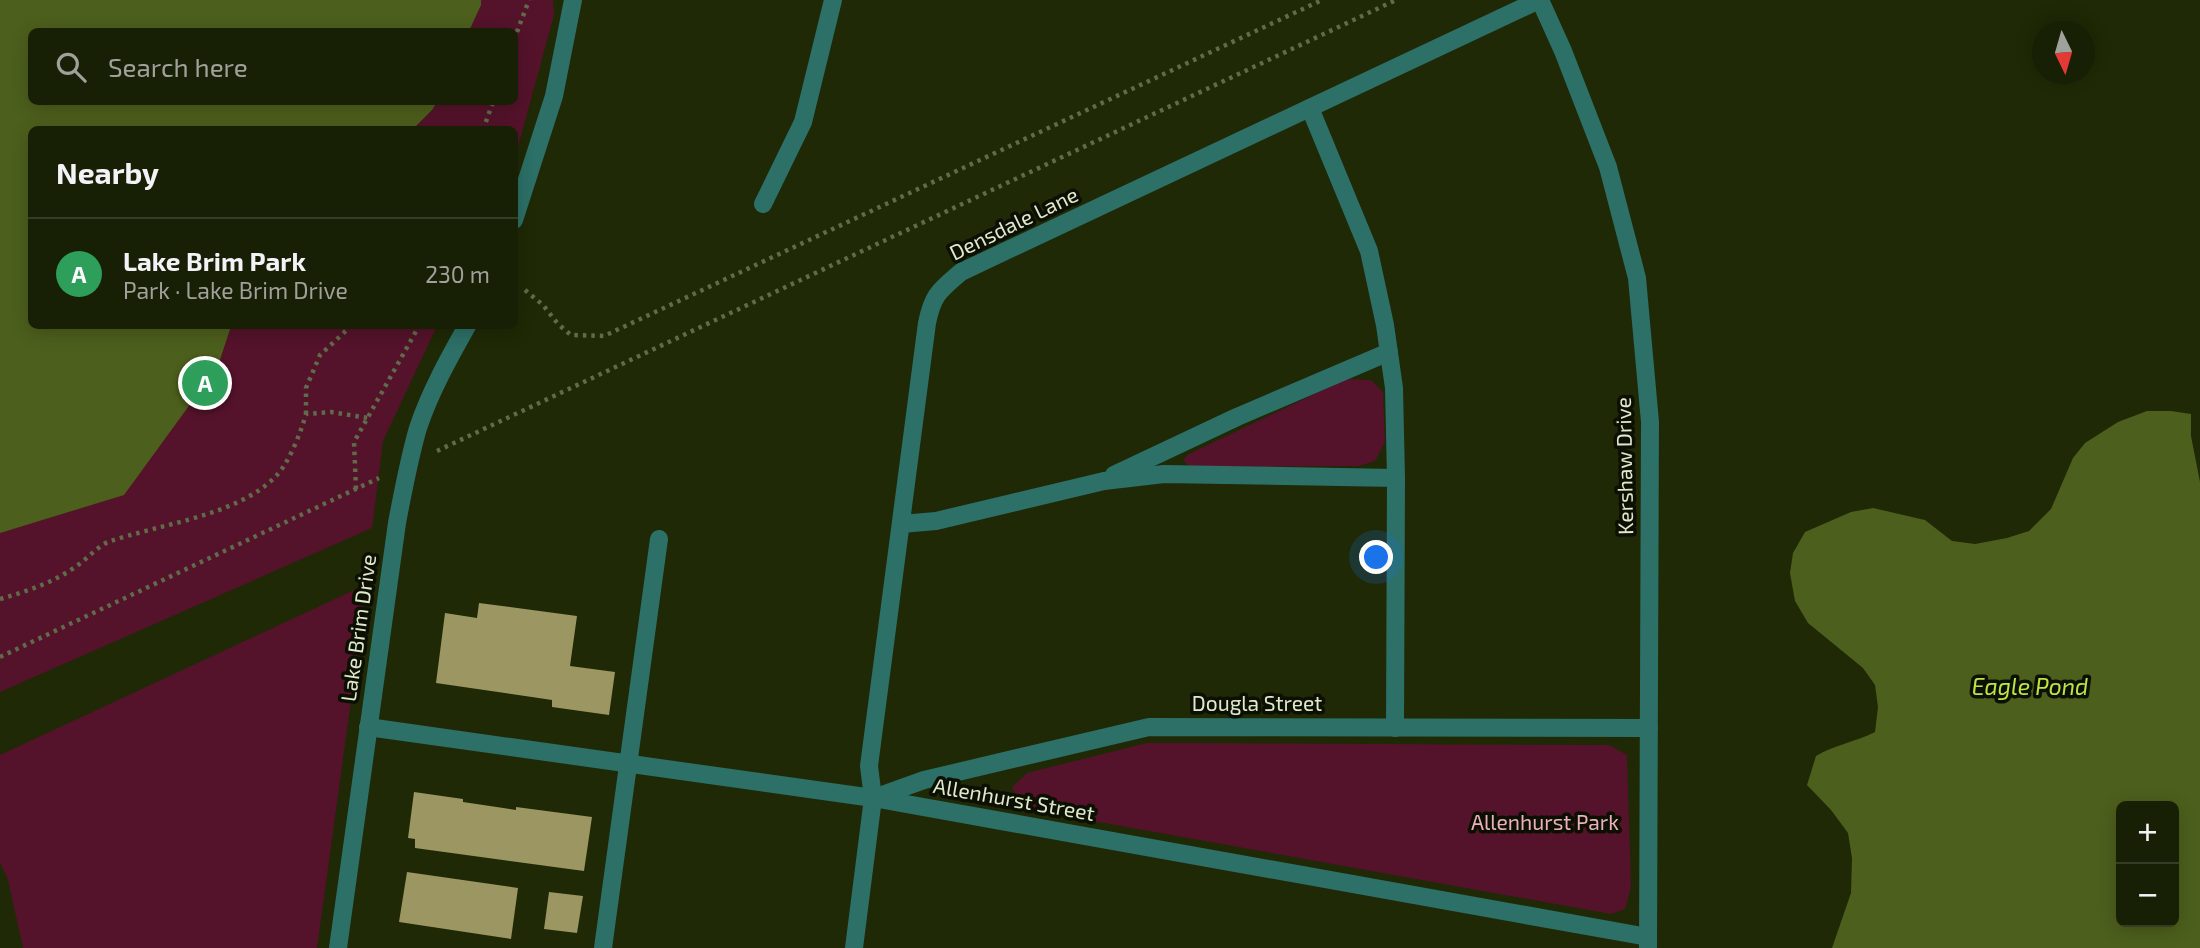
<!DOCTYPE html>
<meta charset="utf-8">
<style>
body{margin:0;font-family:"Exo 2",sans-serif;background:#20270e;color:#f1f3f6}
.controls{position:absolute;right:21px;bottom:21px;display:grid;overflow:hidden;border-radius:10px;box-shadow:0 4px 18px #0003}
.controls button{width:63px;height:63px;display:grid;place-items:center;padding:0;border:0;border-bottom:2px solid #363d26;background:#171f04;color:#f1f3f6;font:35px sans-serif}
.compass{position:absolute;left:2032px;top:21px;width:63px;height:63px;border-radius:50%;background:#171f04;box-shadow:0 4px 18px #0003;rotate:175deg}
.you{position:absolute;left:1377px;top:558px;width:24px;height:24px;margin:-18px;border:5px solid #fff;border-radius:50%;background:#1a73e8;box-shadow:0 0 0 10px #1a73e833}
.badge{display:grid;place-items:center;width:46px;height:46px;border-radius:50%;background:#8c9099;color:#fff;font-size:23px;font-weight:700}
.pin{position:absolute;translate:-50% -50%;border:4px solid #fff;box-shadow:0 2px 7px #0006}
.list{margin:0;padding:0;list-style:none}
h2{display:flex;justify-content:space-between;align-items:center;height:91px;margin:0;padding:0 28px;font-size:30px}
h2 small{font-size:23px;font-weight:400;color:#9ea29a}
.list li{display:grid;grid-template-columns:46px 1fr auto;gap:21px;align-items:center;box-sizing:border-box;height:112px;padding:0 28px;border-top:2px solid #363d26}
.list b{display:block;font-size:26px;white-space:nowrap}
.list p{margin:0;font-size:23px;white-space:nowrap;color:#9ea29a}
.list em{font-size:23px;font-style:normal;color:#9ea29a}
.icon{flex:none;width:38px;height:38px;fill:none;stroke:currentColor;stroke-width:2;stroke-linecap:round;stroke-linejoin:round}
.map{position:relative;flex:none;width:2200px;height:948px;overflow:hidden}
.search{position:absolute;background:#171f04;box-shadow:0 4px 18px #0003;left:28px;top:28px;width:490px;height:77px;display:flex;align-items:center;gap:18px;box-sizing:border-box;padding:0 24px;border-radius:10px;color:#9ea29a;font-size:26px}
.panel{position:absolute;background:#171f04;box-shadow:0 4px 18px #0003;left:28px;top:126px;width:490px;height:203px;border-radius:10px}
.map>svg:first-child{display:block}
.green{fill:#54132a;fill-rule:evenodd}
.water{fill:#4d5f1c;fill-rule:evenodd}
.building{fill:#9c9662}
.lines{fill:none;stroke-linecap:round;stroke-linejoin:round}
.path{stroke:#616b4a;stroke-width:4.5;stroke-dasharray:3.5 5;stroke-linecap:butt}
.service{stroke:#2c7067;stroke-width:18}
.minor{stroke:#2c7067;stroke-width:18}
.labels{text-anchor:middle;stroke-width:7;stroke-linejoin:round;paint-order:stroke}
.street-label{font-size:21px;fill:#dfe9ce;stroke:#0b1001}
.park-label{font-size:21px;fill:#edafbe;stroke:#0b1001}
.water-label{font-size:23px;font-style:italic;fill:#bce545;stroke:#0b1001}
</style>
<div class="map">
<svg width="2200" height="948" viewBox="0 0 2200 948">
<rect width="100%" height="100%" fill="#1f2905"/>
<!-- green -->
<g class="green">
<path d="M0,0h553l1,15 -39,143 -1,-28h-482v196h405l-54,115 -11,87 -372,164zM32,32h482v70h-482z"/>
<polygon points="1346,379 1371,380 1383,392 1385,442 1375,461 1359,466 1190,467 1183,460 1189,454"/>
<polygon points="367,584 317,948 23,948 8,880 0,862 0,755"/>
<polygon points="1147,743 1609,745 1627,755 1631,887 1625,909 1611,914 1021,808 1012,787 1027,773"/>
</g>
<!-- water -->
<g class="water">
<polygon points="0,0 481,0 481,5 469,31 32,32 32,102 437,102 432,110 413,129 32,130 32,326 231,326 218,366 124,495 0,533"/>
<path d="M2147,411h24l20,3v22l9,46v466h-368l19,-55 1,-35 -4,-25 -17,-23 -24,-25 9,-29c18,-11 39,-14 59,-24l3,-25 -3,-22 -12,-17 -55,-45 -13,-22 -5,-28 3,-20 12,-21 46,-20 22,-4 52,12 27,21 23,3 32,-6 22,-7 22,-22 22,-51 12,-15 33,-21zM2121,806h53v116h-53z"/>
</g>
<!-- building -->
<g class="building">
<polygon points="479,603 577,616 570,666 615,672 609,715 552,707 552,700 436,683 445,613 477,618"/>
<polygon points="414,792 463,799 463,802 516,810 516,807 592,817 584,871 415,848 415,839 408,838"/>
<polygon points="407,872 518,888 511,939 399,922"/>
<polygon points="549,892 583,896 577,933 544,929"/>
</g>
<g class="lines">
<!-- path -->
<g class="path">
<polyline points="514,40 529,0"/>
<polyline points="483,130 493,102"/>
<polyline points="525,290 543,305 558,324 571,335 604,336 1322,0"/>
<polyline points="306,414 306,388 320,355 351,326"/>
<polyline points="437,451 1396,0"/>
<polyline points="356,489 354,442 419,326"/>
<path d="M0,599c28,-8 55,-17 78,-34 10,-7 19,-18 30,-23 51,-18 130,-26 168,-66 13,-13 25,-44 30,-62l25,-2 37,6"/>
<polyline points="0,657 379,478"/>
</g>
<!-- service -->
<g class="service">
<polyline points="1310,108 1369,251 1385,325 1394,388 1396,478 1395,728"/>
<polyline points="763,204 803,122 833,0"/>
<polyline points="1114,475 1237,417 1389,352"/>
<polyline points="901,524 936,521 1104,481 1164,474 1396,478"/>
<polyline points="603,948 659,539"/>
</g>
<!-- minor -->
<g class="minor">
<polyline points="1540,0 1563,51 1608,167 1637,278 1650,422 1648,948"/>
<polyline points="514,220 554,96 573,0"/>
<polyline points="368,727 873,798 1648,937"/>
<polyline points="874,798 924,780 1149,727 1649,728"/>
<path d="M338,948l59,-425c6,-32 12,-64 21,-95 12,-36 31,-70 49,-102"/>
<path d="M854,948l19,-150 -4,-32 58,-443c6,-29 12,-32 34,-51l578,-272"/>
</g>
</g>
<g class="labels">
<!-- street labels -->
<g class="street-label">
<text transform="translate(1014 224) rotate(-26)" y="7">Densdale Lane</text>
<text transform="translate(1625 466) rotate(-91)" y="7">Kershaw Drive</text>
<text transform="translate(359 628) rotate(-82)" y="7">Lake Brim Drive</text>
<text x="1257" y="711">Dougla Street</text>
<text transform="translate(1014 800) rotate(10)" y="7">Allenhurst Street</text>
</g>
<!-- park labels -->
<g class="park-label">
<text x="1545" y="830">Allenhurst Park</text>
</g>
<!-- water labels -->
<g class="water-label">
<text x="2030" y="695">Eagle Pond</text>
</g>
</g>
</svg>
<div class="controls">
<button>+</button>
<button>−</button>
</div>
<svg class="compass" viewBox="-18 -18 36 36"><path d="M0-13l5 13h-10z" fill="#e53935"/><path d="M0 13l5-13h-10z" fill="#9ea29a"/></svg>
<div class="you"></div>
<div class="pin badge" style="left:205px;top:383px;background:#2e9e5b">A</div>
<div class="search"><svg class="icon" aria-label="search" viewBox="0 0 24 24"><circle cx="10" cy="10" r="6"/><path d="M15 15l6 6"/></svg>Search here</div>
<section class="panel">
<h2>Nearby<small></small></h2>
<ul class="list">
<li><span class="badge" style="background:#2e9e5b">A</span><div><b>Lake Brim Park</b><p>Park · Lake Brim Drive</p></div><em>230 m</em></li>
</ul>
</section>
</div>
